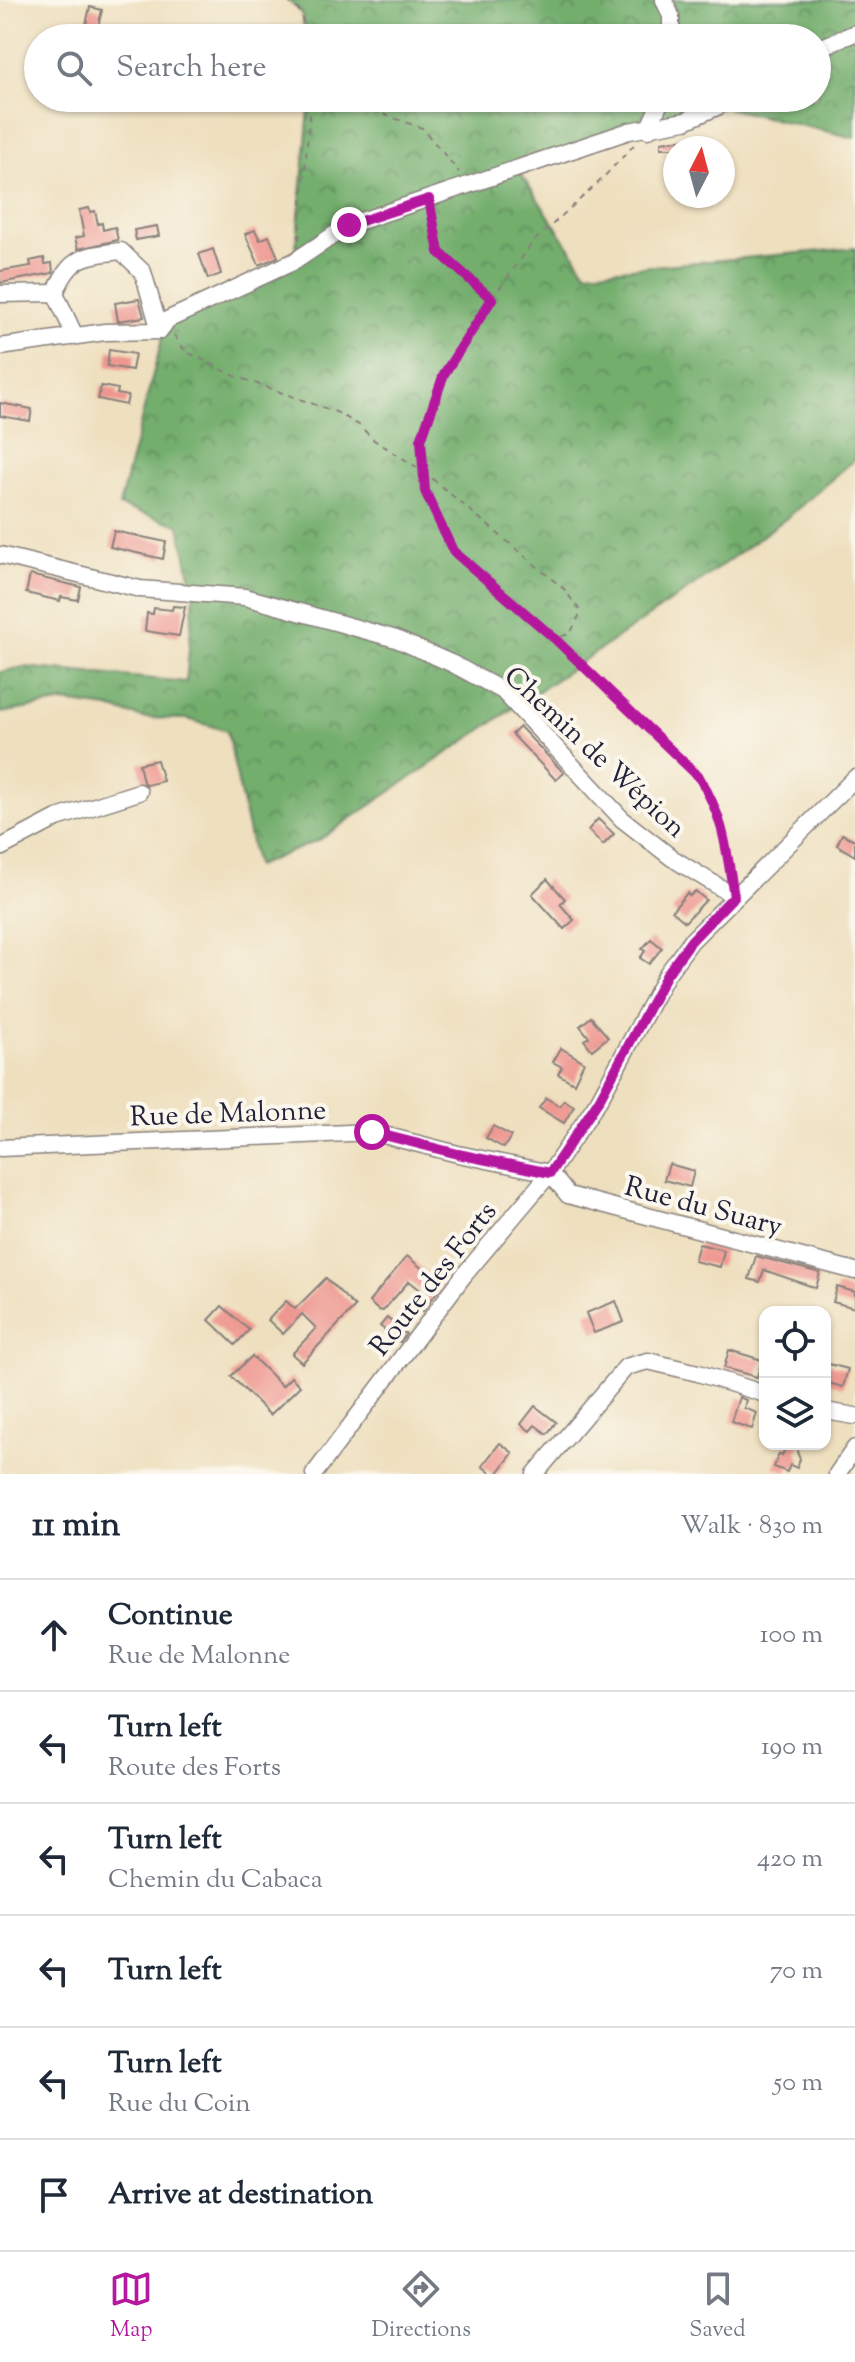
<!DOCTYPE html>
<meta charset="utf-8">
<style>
body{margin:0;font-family:"Sorts Mill Goudy",serif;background:#f6f6f7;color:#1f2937}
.controls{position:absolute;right:24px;bottom:24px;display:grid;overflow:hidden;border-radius:16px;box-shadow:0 2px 6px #0004}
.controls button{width:72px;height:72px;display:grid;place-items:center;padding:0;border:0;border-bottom:2px solid #e0e1e3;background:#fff;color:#1f2937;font:40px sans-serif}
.compass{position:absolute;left:663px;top:136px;width:72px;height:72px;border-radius:50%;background:#fff;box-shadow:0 2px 6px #0004;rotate:6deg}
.stop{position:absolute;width:24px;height:24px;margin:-18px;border:6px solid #b5179e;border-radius:50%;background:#fff}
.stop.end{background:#b5179e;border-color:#fff;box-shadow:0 2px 8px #0008}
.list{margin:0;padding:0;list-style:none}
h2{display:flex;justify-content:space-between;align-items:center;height:104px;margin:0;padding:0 32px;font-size:34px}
h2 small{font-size:26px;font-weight:400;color:#747a83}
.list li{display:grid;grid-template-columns:52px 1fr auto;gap:24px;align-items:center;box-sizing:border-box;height:112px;padding:0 32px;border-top:2px solid #e0e1e3}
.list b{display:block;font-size:30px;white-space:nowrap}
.list p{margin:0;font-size:26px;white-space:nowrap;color:#747a83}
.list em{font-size:26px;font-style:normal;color:#747a83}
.icon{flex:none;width:44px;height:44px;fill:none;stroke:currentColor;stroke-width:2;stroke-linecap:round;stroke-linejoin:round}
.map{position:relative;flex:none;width:855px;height:1474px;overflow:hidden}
.search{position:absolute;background:#fff;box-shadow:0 2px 6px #0004;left:24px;right:24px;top:24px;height:88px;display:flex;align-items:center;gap:20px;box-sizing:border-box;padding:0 28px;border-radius:44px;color:#747a83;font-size:30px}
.sheet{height:776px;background:#fff}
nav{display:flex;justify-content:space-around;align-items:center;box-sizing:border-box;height:112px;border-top:2px solid #e0e1e3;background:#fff;font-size:22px;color:#747a83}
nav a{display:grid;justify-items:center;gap:4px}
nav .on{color:#b5179e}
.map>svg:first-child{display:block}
.forest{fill:url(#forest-crowns);stroke:#4a6854;stroke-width:2}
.building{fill:#ee9790}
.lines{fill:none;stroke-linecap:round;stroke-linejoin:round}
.minor-casing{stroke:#88807c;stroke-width:19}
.path{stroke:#88807c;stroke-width:2;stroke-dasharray:6 6;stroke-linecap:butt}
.minor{stroke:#fff;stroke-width:16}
.route{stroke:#b5179e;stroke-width:10}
.labels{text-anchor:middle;stroke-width:8;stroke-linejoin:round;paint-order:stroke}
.street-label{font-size:28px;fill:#22223b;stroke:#fbf7ec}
</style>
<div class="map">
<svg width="855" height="1474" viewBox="0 0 855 1474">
<defs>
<pattern id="forest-crowns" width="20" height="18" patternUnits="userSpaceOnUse" patternTransform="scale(2)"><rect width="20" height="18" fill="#73ae6d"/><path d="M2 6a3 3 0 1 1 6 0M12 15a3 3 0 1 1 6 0" fill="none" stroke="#5e8d5b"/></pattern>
</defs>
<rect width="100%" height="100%" fill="#fbf7ec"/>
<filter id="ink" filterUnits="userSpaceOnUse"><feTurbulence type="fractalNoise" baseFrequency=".0125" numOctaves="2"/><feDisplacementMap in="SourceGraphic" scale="16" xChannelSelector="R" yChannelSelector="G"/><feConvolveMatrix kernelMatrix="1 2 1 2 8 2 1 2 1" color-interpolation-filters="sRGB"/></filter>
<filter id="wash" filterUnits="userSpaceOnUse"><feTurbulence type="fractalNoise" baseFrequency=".006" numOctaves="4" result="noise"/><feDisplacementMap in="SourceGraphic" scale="32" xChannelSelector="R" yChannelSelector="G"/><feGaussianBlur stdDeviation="1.8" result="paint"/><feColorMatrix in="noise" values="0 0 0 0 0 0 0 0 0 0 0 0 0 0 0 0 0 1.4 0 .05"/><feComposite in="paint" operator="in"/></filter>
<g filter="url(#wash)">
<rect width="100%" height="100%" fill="#eedfbe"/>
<!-- forest -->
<polygon class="forest" points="287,0 855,0 855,138 718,106 519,171 586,272 855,248 855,459 788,517 692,587 319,840 256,866 227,731 188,719 144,718 109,708 65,702 0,713 0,672 24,667 186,682 194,593 179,525 119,506 167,320 295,260 310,98 817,98 817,38 306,38 301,12"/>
<g id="blocks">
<!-- building -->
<g class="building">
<polygon points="90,7 102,10 97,31 85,29"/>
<polygon points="697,138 698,148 661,148 661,142"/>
<polygon points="89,208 90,212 95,211 98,224 102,223 103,230 115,227 118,240 78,249 75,238 84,236 79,210"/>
<polygon points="157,226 159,236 136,240 134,230"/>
<polygon points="255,230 260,240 269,236 278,257 259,265 245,234"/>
<polygon points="213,249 221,274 208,279 199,254"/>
<polygon points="44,258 45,264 52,263 53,273 0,283 0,271 31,266 30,261"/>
<polygon points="139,299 144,317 118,321 115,303"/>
<polygon points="109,350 135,354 132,370 107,366"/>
<polygon points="101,386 118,389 117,394 128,396 126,405 98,399"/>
<polygon points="0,403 32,409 30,421 0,416"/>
<polygon points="114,531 166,542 163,559 110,547"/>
<polygon points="30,575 81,587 78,600 61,597 60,601 26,593"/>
<polygon points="173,606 185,607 179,636 145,631 147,613 153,614 154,608 172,610"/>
<polygon points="520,727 564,773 556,780 512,734"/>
<polygon points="157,760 163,781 147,785 143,782 139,764"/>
<polygon points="598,819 614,834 603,845 588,830"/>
<polygon points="842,834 855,840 855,856 837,845"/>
<polygon points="547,879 565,899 560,904 574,920 564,929 532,894"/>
<polygon points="695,891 706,900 685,922 672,911 687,893 690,896"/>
<polygon points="651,939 662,948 649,964 640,958 645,951 642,949"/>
<polygon points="591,1017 608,1037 592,1050 584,1040 589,1037 580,1026"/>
<polygon points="561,1048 584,1062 574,1083 558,1074 562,1067 553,1062"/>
<polygon points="546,1098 560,1106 564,1100 574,1106 564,1123 539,1108"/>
<polygon points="493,1126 511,1136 504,1148 486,1138"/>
<polygon points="669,1164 694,1171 690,1187 664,1180"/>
<polygon points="699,1244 724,1250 720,1267 694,1261"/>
<polygon points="407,1256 442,1285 423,1311 419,1306 428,1296 409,1281 383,1311 378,1310 369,1302"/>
<polygon points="756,1256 820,1273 816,1288 764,1270 760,1282 749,1279"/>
<polygon points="326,1278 355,1307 302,1363 292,1354 316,1328 302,1314 283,1334 268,1320 286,1301 295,1309"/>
<polygon points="837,1287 855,1292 855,1308 833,1302"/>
<polygon points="616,1301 624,1322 594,1333 586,1313"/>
<polygon points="222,1306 249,1330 235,1345 209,1320"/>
<polygon points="387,1318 406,1334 400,1342 380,1326"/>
<polygon points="729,1350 762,1360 757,1377 724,1368"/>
<polygon points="252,1356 282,1386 291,1377 300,1386 270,1415 231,1376"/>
<polygon points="825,1363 848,1369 843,1387 825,1382"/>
<polygon points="739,1397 746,1400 744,1408 757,1413 752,1429 731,1422"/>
<polygon points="535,1406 556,1422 547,1434 535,1425 530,1431 521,1424"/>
<polygon points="500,1443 513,1453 497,1474 492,1474 482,1466"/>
<polygon points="788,1444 800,1444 797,1452 800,1459 797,1468 790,1465 787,1472 774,1467 779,1454 782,1455"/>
</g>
</g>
</g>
<g filter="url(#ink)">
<use href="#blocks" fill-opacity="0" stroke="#88807c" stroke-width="2"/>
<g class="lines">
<!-- minor casing -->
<g class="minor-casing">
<g id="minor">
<polyline points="664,0 671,16 671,38"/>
<polyline points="817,49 855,33"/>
<polyline points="648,130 662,98"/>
<path d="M55,293c16,-37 27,-37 66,-42l22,21 17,59"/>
<polyline points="0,294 55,293 75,336"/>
<polyline points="0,347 105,332 160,331 167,320 295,261 349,225 629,131 685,121 719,106 727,98"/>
<polyline points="0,555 140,589 245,597 396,639 453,664 503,691 622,819 672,858 734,896"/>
<polyline points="0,848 57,818 139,792"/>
<polyline points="0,1148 372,1132 458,1154 550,1173 568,1195 855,1271"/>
<polyline points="825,1411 855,1416"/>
<polyline points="314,1474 464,1275 550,1173 599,1100 667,974 691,941 855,778"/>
<polyline points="535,1474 626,1367 648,1361 698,1373 765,1394"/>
<polyline points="837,1474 855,1448"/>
</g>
</g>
<!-- path -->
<g class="path">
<polyline points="287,0 301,12 306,38"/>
<polyline points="352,98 363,107 422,128 459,172"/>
<path d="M634,145l-36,38 -65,59 -41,57 -48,75 -23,66 4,51 28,60 101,87 145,139c22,36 25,58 32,98"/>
<polyline points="432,212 439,252 490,297"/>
<polyline points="299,240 311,98"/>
<polyline points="174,335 185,351 235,376 336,412 359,425 374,440 423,471 564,589 581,612 570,634 554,638"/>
</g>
<!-- minor -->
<use href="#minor" class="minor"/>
</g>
</g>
<g class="lines" filter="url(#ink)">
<!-- route -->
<path class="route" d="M349,225l80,-26 10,53 53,47 -48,75 -23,66 4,51 28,60 101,87 145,139c26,43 27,71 35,119l-43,45 -24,33 -68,126 -49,73 -92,-19 -86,-22"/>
</g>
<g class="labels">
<!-- street labels -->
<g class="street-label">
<text transform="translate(596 751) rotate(43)" y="10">Chemin de Wépion</text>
<text transform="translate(228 1112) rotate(-2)" y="10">Rue de Malonne</text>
<text transform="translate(704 1205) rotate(15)" y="10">Rue du Suary</text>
<text transform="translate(432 1278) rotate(-52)" y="10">Route des Forts</text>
</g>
</g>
</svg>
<div class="controls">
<button><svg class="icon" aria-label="locate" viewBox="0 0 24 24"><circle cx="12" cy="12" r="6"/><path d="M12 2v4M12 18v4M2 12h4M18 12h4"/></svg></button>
<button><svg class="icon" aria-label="layers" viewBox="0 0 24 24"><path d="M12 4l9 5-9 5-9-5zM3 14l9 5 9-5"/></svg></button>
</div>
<svg class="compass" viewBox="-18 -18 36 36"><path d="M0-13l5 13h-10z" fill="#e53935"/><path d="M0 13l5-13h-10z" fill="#747a83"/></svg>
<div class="stop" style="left:372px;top:1132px"></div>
<div class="stop end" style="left:349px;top:225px"></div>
<div class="search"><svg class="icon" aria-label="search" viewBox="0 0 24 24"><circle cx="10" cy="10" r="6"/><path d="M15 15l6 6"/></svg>Search here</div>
</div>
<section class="sheet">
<h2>11 min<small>Walk · 830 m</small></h2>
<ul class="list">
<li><svg class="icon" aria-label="ahead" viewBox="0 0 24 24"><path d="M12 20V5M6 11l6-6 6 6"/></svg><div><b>Continue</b><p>Rue de Malonne</p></div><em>100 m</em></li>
<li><svg class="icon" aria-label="left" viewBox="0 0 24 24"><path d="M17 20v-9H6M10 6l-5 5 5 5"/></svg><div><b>Turn left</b><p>Route des Forts</p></div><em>190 m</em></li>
<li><svg class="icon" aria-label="left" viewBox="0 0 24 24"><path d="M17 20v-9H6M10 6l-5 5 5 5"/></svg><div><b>Turn left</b><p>Chemin du Cabaca</p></div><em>420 m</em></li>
<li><svg class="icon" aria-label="left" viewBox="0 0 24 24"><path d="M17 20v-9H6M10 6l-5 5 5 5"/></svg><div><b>Turn left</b></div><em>70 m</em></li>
<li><svg class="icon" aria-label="left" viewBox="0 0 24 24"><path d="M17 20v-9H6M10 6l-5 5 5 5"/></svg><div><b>Turn left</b><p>Rue du Coin</p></div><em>50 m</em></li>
<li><svg class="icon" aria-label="arrive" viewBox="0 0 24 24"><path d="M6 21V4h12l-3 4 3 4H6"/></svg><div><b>Arrive at destination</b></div></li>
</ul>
</section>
<nav>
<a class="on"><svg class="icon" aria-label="map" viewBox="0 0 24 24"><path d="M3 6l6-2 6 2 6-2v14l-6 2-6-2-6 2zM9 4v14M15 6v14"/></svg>Map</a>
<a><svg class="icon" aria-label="directions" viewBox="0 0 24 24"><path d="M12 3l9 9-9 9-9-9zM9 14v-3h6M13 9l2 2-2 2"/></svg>Directions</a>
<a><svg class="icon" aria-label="saved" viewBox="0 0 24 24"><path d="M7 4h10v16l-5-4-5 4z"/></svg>Saved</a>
</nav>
